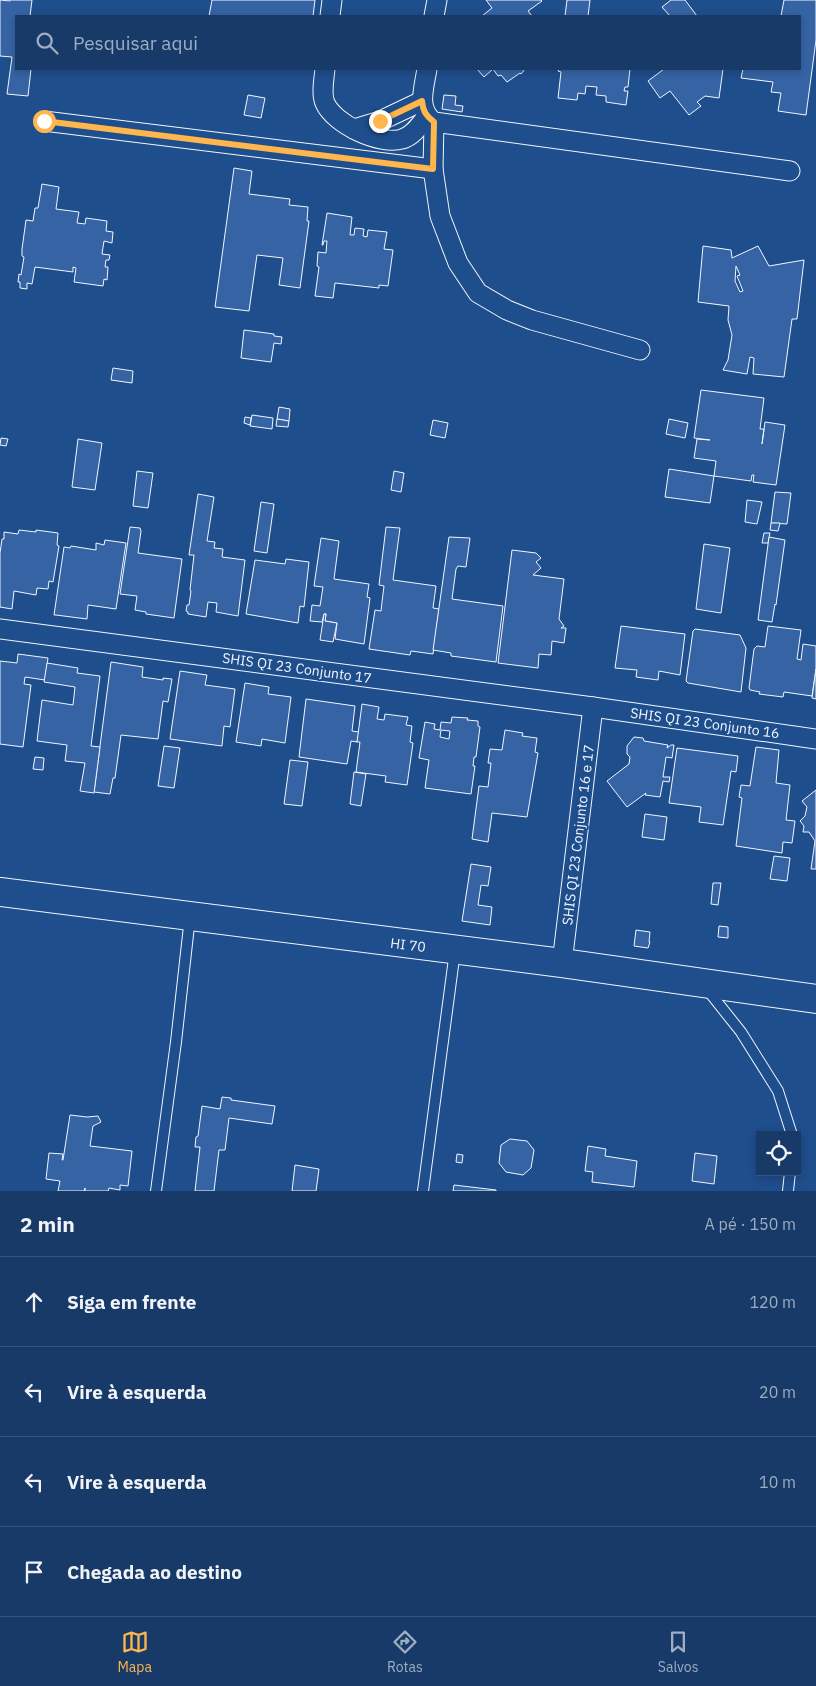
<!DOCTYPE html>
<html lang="pt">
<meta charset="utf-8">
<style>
body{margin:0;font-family:"IBM Plex Sans",sans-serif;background:#20416f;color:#f1f3f6}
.controls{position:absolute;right:15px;bottom:15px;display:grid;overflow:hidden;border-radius:0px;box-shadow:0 2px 8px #0003}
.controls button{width:45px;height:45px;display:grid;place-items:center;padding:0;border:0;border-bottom:1px solid #36547d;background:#173a69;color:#f1f3f6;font:25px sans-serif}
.stop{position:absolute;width:15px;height:15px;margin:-11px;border:4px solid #ffb74d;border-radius:50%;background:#fff}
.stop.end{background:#ffb74d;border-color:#fff;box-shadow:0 1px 5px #0008}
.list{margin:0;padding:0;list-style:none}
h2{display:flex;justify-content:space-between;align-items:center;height:65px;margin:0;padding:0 20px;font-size:21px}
h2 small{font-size:16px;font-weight:400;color:#9eadc0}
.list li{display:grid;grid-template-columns:32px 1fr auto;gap:15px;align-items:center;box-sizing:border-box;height:90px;padding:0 20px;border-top:1px solid #36547d}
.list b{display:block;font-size:19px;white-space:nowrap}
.list em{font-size:16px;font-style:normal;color:#9eadc0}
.icon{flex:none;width:28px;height:28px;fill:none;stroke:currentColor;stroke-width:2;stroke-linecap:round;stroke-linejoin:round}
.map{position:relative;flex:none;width:816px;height:1191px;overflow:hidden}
.search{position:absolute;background:#173a69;box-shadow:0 2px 8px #0003;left:15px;right:15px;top:15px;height:55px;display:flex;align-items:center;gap:12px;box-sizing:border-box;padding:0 18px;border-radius:0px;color:#9eadc0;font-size:19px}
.sheet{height:425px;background:#173a69}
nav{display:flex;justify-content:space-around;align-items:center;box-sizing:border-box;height:70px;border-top:1px solid #36547d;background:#173a69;font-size:14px;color:#9eadc0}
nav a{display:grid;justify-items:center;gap:2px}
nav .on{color:#ffb74d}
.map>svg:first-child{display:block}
.building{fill:#3563a3;stroke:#f2f6ff;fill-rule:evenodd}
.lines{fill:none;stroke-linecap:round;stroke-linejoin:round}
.lane-casing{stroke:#f2f6ff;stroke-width:12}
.street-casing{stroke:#f2f6ff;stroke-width:21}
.secondary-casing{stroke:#f2f6ff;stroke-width:30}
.lane{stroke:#1f4e8c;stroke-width:10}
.street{stroke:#1f4e8c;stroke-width:19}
.secondary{stroke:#1f4e8c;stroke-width:28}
.route{stroke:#ffb74d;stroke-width:6}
.labels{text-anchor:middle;stroke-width:4;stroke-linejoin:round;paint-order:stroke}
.street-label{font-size:14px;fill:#f2f6ff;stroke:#1f4e8c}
</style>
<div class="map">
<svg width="816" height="1191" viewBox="0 0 816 1191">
<rect width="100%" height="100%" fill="#1f4e8c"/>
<!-- building -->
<g class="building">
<polygon points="0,0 10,1 10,0 32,0 30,16 16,16 16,69 31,69 28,96 7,94 12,57 0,56"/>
<polygon points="212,0 315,0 313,16 209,16"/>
<polygon points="486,0 541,0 542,1 528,11 532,16 482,16 492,8"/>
<polygon points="567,0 590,0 588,16 565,16"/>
<polygon points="671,0 685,0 697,16 670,16 662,7"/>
<polygon points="784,0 816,0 816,40 806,115 778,111 781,93 771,92 773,82 741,78 743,69 800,69 800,16 781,16"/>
<polygon points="477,69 525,69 521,74 520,73 507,82 501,75 498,76 493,69 484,77"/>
<polygon points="559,69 630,69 628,87 625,87 624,91 628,91 626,105 606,102 606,96 596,95 597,87 586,86 585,94 578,93 577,100 558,98 561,72 558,71"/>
<polygon points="664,69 723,69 719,98 705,96 697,102 701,106 689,115 670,91 660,98 648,81"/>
<polygon points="248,95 265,98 261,118 244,115"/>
<polygon points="444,95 456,96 455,105 463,106 462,112 442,109"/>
<polygon points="234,168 252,171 249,194 290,199 289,205 308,207 307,221 309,221 300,288 279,285 283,258 257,255 249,311 215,307"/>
<polygon points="42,184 59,187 56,209 79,212 77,223 85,224 86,218 107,221 106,231 113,232 112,243 104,241 102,254 110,255 109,260 106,260 105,267 108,267 107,280 104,279 103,286 74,282 76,268 73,267 73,272 35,267 32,284 27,283 27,289 20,288 20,282 18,282 19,274 21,275 24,257 22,256 22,249 26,220 33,221 35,208 38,208"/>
<polygon points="327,213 352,217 350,235 354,235 355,228 364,229 363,236 367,237 368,230 387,232 384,249 393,250 388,286 379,285 379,288 335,283 333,298 315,296 319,267 317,266 318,252 326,253 327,241 324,241 323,245 322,245"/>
<path d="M703,246l28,4 1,8 26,-12 11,20 35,-6 -7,59h-5l-8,58 -31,-3 1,-16 -4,-1 -3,17 -24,-4 5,-10 4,-25 -4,-15 1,-14 -31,-4zM736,266l4,9 -3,1 6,15 -3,1 -5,-11z"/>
<polygon points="244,330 274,334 274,336 282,337 281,344 274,343 271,362 241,358"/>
<polygon points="113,368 133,371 132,383 111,380"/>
<polygon points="701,390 764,398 760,429 764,429 762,444 765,422 785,425 776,485 753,482 754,475 752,475 751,481 714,476 716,461 694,458 697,439 710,440 694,438"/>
<polygon points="279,407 290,409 289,421 277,419"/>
<polygon points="252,415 273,418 272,429 250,426"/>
<polygon points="245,417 251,418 250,425 244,423"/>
<polygon points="277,419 289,421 288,427 276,426"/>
<polygon points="669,419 688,423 685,438 666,434"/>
<polygon points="433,420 448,423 445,438 430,435"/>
<polygon points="1,438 8,439 6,446 0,445"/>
<polygon points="78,439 102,443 95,490 72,487"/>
<polygon points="669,469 714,476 710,503 665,497"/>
<polygon points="137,471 153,473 148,508 133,506"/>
<polygon points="394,471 404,473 401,492 391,490"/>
<polygon points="775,492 791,493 787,524 771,523"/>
<polygon points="198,494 214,497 207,541 215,542 214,548 223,549 222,557 245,560 238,616 216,612 217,603 208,602 206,617 188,614 188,612 186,611 187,605 189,605 191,591 190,590 194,555 189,555"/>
<polygon points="747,500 762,502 757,524 745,522"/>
<polygon points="261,502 274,504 267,553 254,551"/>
<polygon points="771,523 780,523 778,531 770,530"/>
<polygon points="130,527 140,528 141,531 138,553 182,559 174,618 146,614 146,612 135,610 137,596 120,594"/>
<polygon points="386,527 400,528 393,580 436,586 433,608 439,609 433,654 411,651 410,655 369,649 375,610 381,611 382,602 384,586 379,585"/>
<polygon points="19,530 36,532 36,530 58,533 57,545 59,546 53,582 49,581 48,589 37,588 36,595 14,591 12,609 0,607 0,553 2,539 4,539 4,532 18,534"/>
<polygon points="764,533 770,533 768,543 762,543"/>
<polygon points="449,537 470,538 466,567 458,566 456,569 452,599 503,606 496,662 451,656 451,653 433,650"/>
<polygon points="769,537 785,540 776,605 775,604 772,622 758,620"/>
<polygon points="321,538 339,541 334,579 369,584 367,597 370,598 364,644 335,639 337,623 325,621 326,614 324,614 322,622 310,621 312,605 320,606 323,587 314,586"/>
<polygon points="105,540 126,543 116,609 88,605 87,619 56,615 54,615 64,547 70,548 71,546 96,550 96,543 104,545"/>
<polygon points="704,544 730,548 721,613 696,609"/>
<polygon points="512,550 536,553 541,558 536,562 541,568 533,575 564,579 559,619 564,626 561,628 566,628 564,643 552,641 551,655 539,654 538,668 498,663"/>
<polygon points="286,559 309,562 304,607 300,606 298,623 246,614 255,560 285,564"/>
<polygon points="324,614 326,614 325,621 337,623 333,642 320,640"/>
<polygon points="621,626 685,634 680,675 659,671 658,680 636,677 637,670 615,668"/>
<polygon points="768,626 801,630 797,659 801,660 803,644 816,646 816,669 812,696 784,692 783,697 759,694 760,692 750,690 749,688 754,649 757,646 765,647"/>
<polygon points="695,629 740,635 746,648 741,692 688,683 686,681 693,631"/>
<polygon points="18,654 48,658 45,680 25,677 24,684 31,685 23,747 0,744 0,661 17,663"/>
<polygon points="111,662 143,667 142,677 163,680 163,678 172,679 168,702 163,701 158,739 121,735 115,778 113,778 110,794 94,792"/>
<polygon points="47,663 78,668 77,673 100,676 91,746 100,747 94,793 80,791 85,763 65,761 67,745 37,741 42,700 73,705 75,687 44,682"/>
<polygon points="816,669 816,699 812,698"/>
<polygon points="180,671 207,675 205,685 235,689 230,727 224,726 222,746 170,739"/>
<polygon points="245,683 269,687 268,694 291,697 285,743 262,739 261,746 236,742"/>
<polygon points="306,699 355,706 352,731 359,732 357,742 351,741 347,764 299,757"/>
<polygon points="362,704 379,707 377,719 384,720 385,714 408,717 406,725 412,726 410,742 413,743 407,785 385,782 386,776 356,772 360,742 357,742"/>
<path d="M452,717l16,1 -1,2 11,1v5l2,1 -4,30h-2l-1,9h2l-4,28 -46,-6 4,-28 -10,-2 6,-36 10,2 -1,5 6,1 1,-8 10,1zM441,730l9,1 -1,8 -9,-2z"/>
<polygon points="505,730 523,733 522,736 537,738 535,752 538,753 527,817 492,813 488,842 472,839 479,786 488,787 491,763 488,763 490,749 502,750"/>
<polygon points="634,737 643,738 644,741 668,745 667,748 671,745 674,745 672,758 666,757 663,777 670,777 669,782 663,781 660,797 645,795 646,793 627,807 607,781 629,764 630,757 627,754 627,746"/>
<polygon points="164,746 180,748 174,788 158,786"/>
<polygon points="756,747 779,750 776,783 790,785 786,820 795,821 792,843 783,842 782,853 736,846 742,798 739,797 741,785 750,786"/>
<polygon points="677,748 738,756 736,772 731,771 723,825 699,822 701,807 669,803"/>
<polygon points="35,757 44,758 43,770 33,769"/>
<polygon points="290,760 308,762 302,806 284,804"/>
<polygon points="354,772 366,774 361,806 350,804"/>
<polygon points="816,790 816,869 811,869 815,841 809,832 803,832 804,826 800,821 805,816 807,807 802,801"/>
<polygon points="645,814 667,817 664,840 642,837"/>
<polygon points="774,856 790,858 787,881 770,879"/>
<polygon points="471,864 491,867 488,886 481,885 478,905 492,907 490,925 462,921"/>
<polygon points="713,883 721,883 718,905 711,904"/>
<polygon points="719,926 728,927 728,938 718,937"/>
<polygon points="636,930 650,932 649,942 650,942 648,948 634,946"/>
<polygon points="222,1097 231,1098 231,1100 275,1106 272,1124 229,1118 225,1150 219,1150 214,1191 195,1191 200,1147 195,1147 196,1137 198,1136 202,1106 220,1109"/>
<polygon points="70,1115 87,1117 98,1116 101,1122 93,1126 90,1146 132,1151 128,1186 120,1185 120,1190 109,1188 108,1191 85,1191 85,1188 84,1191 58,1191 60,1181 46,1179 49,1153 63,1154 62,1160 63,1160"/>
<polygon points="510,1139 527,1141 534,1150 531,1168 523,1175 506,1172 499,1163 501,1145"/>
<polygon points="588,1146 606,1149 605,1156 637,1161 634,1187 592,1182 593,1172 585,1171"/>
<polygon points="695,1153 717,1156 714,1184 692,1181"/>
<polygon points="457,1154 463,1155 462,1163 456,1162"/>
<polygon points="295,1165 319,1169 316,1191 292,1191"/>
<polygon points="454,1185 496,1190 496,1191 453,1191"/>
</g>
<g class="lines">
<!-- lane casing -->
<g class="lane-casing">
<g id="lane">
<polyline points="706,988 741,1032 778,1091 792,1135"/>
<polyline points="156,1191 176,1042 190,917"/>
<polyline points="423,1191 455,951"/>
<polyline points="788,1191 790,1172"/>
</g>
</g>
<!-- street casing -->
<g class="street-casing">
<g id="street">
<polyline points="330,16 332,0"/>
<polyline points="434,16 437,0"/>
<path d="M325,69c-1,10 -4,25 0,34 9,21 55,43 77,36 11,-3 18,-14 25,-23"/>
<path d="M427,69c-3,19 -11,40 7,53l356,49"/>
<polyline points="44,121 433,169"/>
<polyline points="434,122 433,169 440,216 458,263 478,293 507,310 532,320 640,350"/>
<polyline points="354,129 380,121 422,101"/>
<polyline points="0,629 593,707 816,739"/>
<polyline points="562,963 593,707"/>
</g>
</g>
<!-- secondary casing -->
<g class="secondary-casing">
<polyline id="secondary" points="0,892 562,963 816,999"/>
</g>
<!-- lane -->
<use href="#lane" class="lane"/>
<!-- street -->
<use href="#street" class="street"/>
<!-- secondary -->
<use href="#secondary" class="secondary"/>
</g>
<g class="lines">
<!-- route -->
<path class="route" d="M44,121l389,48 1,-47c-8,-6 -11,-11 -12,-21l-42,20"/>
</g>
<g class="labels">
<!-- street labels -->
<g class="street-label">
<text transform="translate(297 668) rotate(8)" y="5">SHIS QI 23 Conjunto 17</text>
<text transform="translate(705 723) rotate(8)" y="5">SHIS QI 23 Conjunto 16</text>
<text transform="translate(578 835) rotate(-83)" y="5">SHIS QI 23 Conjunto 16 e 17</text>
<text transform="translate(408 945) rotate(7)" y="5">HI 70</text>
</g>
</g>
</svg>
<div class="controls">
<button><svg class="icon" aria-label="locate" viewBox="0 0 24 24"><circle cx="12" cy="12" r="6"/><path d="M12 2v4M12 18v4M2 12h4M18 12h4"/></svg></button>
</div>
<div class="stop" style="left:44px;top:121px"></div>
<div class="stop end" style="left:380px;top:121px"></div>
<div class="search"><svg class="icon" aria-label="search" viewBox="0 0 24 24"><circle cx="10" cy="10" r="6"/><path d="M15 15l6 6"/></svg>Pesquisar aqui</div>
</div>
<section class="sheet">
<h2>2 min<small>A pé · 150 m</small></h2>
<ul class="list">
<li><svg class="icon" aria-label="ahead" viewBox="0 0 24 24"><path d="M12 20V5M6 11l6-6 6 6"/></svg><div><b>Siga em frente</b></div><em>120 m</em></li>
<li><svg class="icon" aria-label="left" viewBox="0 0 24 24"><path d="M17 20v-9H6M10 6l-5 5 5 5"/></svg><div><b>Vire à esquerda</b></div><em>20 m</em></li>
<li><svg class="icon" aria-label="left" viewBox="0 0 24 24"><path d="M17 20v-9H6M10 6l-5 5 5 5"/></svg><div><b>Vire à esquerda</b></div><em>10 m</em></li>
<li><svg class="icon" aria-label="arrive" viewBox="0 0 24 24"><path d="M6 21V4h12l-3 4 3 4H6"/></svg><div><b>Chegada ao destino</b></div></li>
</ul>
</section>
<nav>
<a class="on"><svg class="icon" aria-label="map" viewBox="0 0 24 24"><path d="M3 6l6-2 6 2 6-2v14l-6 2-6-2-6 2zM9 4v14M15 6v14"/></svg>Mapa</a>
<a><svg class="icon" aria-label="directions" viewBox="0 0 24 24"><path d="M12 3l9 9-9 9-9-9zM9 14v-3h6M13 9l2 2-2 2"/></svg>Rotas</a>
<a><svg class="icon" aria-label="saved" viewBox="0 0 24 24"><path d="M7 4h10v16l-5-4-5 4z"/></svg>Salvos</a>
</nav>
